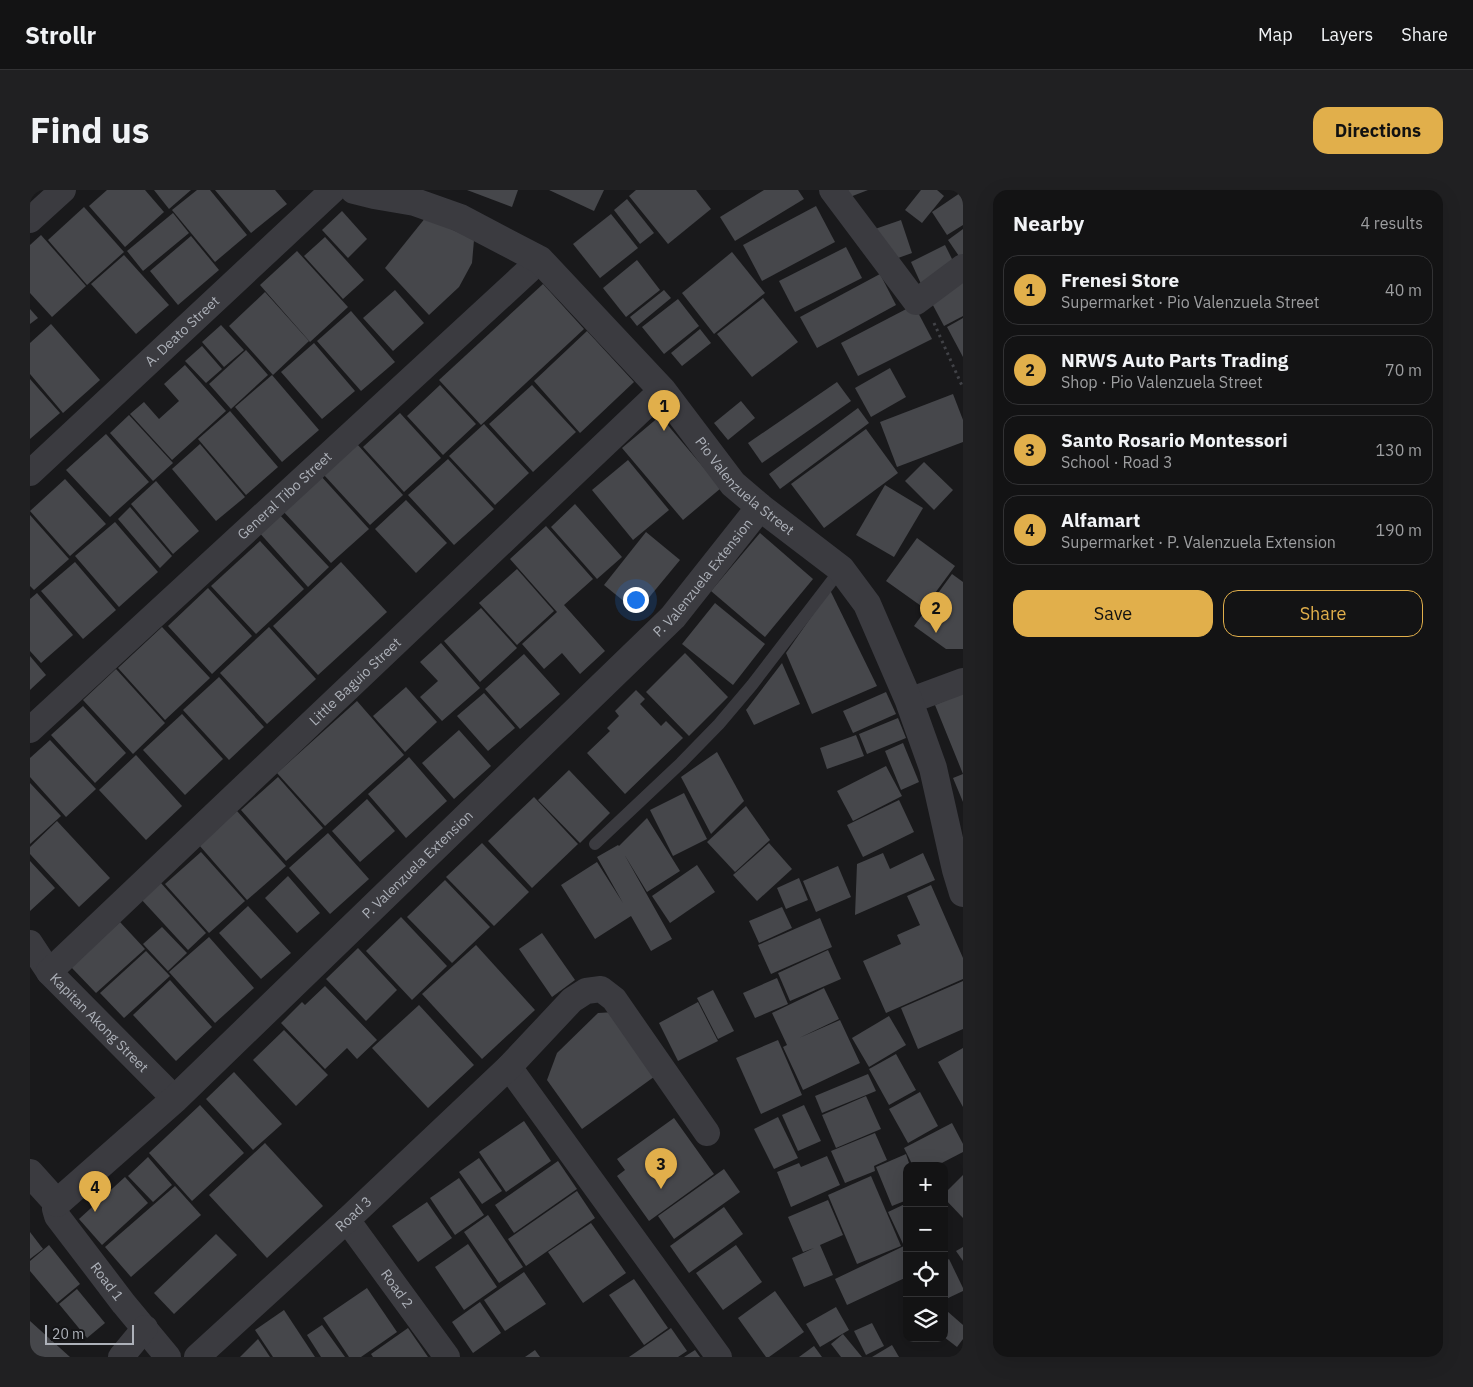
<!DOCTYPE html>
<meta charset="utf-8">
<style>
body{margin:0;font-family:"IBM Plex Sans",sans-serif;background:#202022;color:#f1f3f6}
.controls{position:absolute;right:15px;bottom:15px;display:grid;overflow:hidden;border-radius:10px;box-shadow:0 5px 20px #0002}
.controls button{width:45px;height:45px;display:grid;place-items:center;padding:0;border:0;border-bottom:1px solid #323234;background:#131314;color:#f1f3f6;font:25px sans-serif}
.scale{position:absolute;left:15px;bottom:12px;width:89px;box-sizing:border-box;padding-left:5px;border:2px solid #adb1b9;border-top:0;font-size:14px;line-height:18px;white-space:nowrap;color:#adb1b9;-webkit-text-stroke:4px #141416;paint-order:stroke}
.you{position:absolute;left:605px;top:409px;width:18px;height:18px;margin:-12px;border:4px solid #fff;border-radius:50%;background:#1a73e8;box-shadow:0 0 0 8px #1a73e833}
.badge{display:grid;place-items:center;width:32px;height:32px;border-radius:50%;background:#e1af4b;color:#111;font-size:16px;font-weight:700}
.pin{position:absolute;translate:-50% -41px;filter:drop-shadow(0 1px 2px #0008)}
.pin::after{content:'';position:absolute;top:26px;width:18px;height:15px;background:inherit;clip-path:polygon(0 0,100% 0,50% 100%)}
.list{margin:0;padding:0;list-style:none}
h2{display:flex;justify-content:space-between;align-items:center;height:65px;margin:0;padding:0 20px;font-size:21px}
h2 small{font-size:16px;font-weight:400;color:#9d9ea0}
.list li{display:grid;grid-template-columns:32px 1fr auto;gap:15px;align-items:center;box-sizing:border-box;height:70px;margin:0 10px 10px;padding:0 10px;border:1px solid #323234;border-radius:15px}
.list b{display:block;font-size:19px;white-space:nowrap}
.list p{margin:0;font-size:16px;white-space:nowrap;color:#9d9ea0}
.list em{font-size:16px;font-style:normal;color:#9d9ea0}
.actions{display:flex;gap:10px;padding:15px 20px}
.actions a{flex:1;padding:11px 0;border:1px solid #e1af4b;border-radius:15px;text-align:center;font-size:18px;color:#e1af4b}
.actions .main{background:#e1af4b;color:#111}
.icon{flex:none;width:28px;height:28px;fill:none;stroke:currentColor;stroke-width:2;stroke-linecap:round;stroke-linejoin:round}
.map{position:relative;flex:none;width:933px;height:1167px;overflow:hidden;border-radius:15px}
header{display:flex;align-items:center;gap:30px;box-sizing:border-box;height:70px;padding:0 25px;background:#131314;border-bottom:1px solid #323234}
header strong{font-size:24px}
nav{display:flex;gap:28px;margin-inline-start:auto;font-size:18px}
.intro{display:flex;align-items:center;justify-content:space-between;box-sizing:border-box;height:120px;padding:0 30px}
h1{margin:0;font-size:35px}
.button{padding:12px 22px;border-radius:15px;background:#e1af4b;color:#111;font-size:18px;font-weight:700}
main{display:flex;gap:30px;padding:0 30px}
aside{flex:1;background:#131314;border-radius:15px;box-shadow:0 5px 20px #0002}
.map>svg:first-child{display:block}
.building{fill:#46474b}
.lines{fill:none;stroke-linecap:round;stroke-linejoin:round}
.path{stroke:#414247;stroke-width:3;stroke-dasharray:2.5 4;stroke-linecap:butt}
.service{stroke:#3b3b40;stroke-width:12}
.minor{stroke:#3b3b40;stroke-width:26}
.tertiary{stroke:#3b3b40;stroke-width:28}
.labels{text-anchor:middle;stroke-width:4.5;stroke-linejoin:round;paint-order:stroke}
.street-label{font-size:14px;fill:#adb1b9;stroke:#141416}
</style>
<header>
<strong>Strollr</strong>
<nav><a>Map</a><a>Layers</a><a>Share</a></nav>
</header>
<div class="intro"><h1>Find us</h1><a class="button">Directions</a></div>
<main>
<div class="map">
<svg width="933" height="1167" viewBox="0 0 933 1167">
<rect width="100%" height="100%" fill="#19191b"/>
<!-- building -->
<g class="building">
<polygon points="77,0 115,0 134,22 95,57 59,16"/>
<polygon points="124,0 161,0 139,19"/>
<polygon points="167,0 180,0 217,45 185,72 142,20"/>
<polygon points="185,0 245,0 257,14 221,43"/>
<polygon points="437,0 488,0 482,17"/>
<polygon points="519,0 574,0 564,21"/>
<polygon points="606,0 666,0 681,19 638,54 599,6"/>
<polygon points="734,0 768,0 774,9 705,51 690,27"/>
<polygon points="818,0 838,0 820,7"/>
<polygon points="891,0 907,0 914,6 892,33 875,20"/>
<polygon points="933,1 933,35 917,45 902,22"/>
<polygon points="597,9 624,43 610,54 584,20"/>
<polygon points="786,16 805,52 732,91 713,55"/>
<polygon points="54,17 94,62 57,95 18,50"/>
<polygon points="312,21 337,49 318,68 292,40"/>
<polygon points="143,23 159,43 113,81 97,61"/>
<polygon points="581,24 608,58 570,88 543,54"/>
<polygon points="396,27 444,50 442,73 429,97 399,125 355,78"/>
<polygon points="871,30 882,63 857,72 845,39"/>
<polygon points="933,39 933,72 918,50"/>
<polygon points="11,45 56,96 22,127 0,103 0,55"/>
<polygon points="161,46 189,80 148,115 120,81"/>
<polygon points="295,47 334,90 313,109 274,66"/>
<polygon points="915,55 927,79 892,96 881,72"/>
<polygon points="816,57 832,88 765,122 749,91"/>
<polygon points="267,61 318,117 280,152 230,95"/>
<polygon points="702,62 735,103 684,144 652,103"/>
<polygon points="94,65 139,115 106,144 61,94"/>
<polygon points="607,70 630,100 596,127 573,98"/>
<polygon points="850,84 866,115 787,158 770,127"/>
<polygon points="933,85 933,126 914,136 897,104"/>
<polygon points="513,94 554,139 451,235 409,190"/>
<polygon points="365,100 394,133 363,161 333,128"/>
<polygon points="634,100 641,108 607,136 600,127"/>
<polygon points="235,102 279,151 243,185 199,136"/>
<polygon points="733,108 768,152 722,187 687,144"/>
<polygon points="648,109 669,136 634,164 612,137"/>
<polygon points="884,115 902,149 828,186 811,153"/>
<polygon points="0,119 8,128 0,134"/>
<polygon points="321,121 365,172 331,201 287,151"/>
<polygon points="933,128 933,167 917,137"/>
<polygon points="21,134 70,190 33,223 0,184 0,153"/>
<polygon points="191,135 214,160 194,177 172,152"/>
<polygon points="670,139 681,153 652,176 641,163"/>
<polygon points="557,141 604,192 550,243 504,191"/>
<polygon points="284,153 325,201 292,229 251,182"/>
<polygon points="172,156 192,179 176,193 155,171"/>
<polygon points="216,160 238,185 201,219 179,194"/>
<polygon points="155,175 196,221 142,270 100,224 114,212 129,229 149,211 134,194"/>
<polygon points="860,178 876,207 841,227 825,198"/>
<polygon points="242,185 289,240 252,272 205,217"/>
<polygon points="0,189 30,223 0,249"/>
<polygon points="807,192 821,211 732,273 718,253"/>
<polygon points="410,195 446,234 413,265 377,226"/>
<polygon points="502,195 546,242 503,282 459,234"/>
<polygon points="923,204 933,230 933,252 867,277 850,232"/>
<polygon points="711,211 725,228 698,250 684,233"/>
<polygon points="828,218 839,233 750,299 739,284"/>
<polygon points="200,221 248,277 216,305 168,249"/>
<polygon points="370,223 411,268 374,302 333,257"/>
<polygon points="99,225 143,273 123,291 80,243"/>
<polygon points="630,226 691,298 653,330 592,258"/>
<polygon points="454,234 499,283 465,315 419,266"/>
<polygon points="836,239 868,283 794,338 761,294"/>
<polygon points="76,244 119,292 80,327 36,280"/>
<polygon points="170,254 215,307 186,331 142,279"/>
<polygon points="327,254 373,305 340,335 294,285"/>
<polygon points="418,269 464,319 424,355 378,305"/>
<polygon points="598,270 639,320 603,350 562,300"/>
<polygon points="894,272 923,300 904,320 875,291"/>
<polygon points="290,285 339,339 301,373 252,320"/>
<polygon points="35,289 76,334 40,366 0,321"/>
<polygon points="126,291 169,341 143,364 101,314"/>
<polygon points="855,295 893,318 864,367 826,345"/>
<polygon points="376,310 417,353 386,383 345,339"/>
<polygon points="545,314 592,367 567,389 521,337"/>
<polygon points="100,317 142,366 130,378 88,329"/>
<polygon points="247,322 299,377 278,397 227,340"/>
<polygon points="0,325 39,369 4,400 0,396"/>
<polygon points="85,332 128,382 89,417 45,366"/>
<polygon points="516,336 563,389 534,415 575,461 550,484 532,463 514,479 492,454 527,422 480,369"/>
<polygon points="616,342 650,370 607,422 574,395"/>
<polygon points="730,343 783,389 735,447 681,401"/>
<polygon points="887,348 925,376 894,418 856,391"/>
<polygon points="230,351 274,399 226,444 181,396"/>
<polygon points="45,372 86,420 53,449 11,401"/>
<polygon points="311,372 357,422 288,485 243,436"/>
<polygon points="487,379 524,421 487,455 449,413"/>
<polygon points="922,384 933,392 933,459 916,459 884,436"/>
<polygon points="178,398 222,446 182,484 138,436"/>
<polygon points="800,400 847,496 782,524 756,463"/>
<polygon points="7,403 43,445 11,473 0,461 0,409"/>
<polygon points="685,413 735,454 703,495 652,454"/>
<polygon points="451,418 487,458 450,492 414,451"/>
<polygon points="132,437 180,488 135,530 88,478"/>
<polygon points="239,437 286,489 237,534 190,483"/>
<polygon points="411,453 450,498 412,531 390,507 408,491 390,472"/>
<polygon points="655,463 698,507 659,546 616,502"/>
<polygon points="494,464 530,504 490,539 455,499"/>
<polygon points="0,466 16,485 0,500"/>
<polygon points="752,473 770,514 724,535 716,520"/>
<polygon points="86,479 135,533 103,564 53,510"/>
<polygon points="189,487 234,537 199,570 153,520"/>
<polygon points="376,497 407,532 375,562 343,526"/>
<polygon points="606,500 615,509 610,514 631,536 636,531 653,548 595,604 557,563 580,541 577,538 589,526 585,521"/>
<polygon points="856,502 866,524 823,543 813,521"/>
<polygon points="454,503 485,538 458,561 427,526"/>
<polygon points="933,503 933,612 923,588 933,584 905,515"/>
<polygon points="327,511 374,565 295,636 247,583"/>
<polygon points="53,516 96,563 65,593 21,545"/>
<polygon points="152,524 193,569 155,605 113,560"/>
<polygon points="868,528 876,548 837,564 829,544"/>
<polygon points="429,540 461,576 424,609 392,573"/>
<polygon points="826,545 834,566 797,579 790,558"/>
<polygon points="20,550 66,599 36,627 0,587 0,568"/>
<polygon points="873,553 889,592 871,600 855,561"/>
<polygon points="687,562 714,611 681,644 651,587"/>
<polygon points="106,565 152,616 116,650 69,600"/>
<polygon points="379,567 417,611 376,648 338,604"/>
<polygon points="856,576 872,606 823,631 807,601"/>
<polygon points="539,580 580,623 550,653 508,610"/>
<polygon points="248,587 293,638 256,671 211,620"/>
<polygon points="0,593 31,626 0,654"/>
<polygon points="654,603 677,649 643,666 620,620"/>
<polygon points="504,607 548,654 502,698 458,651"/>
<polygon points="337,609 365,641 330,672 302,641"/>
<polygon points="869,610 884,642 833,667 817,635"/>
<polygon points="716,616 740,650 705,682 677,652"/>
<polygon points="207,621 256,676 217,710 169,655"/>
<polygon points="617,628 650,681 617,702 594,664 642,749 621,761 601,726 565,749 531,695 567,672 593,713 567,667 588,655 589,656"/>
<polygon points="27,631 80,688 49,717 0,664 0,657"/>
<polygon points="298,643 339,689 300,724 259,678"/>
<polygon points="452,653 499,702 464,736 416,687"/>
<polygon points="739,653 762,679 727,711 703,685"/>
<polygon points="171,662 215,711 179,743 135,694"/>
<polygon points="853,663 860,679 893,663 905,690 825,725 827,674"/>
<polygon points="0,671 25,698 0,721"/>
<polygon points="667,675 685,702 640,733 622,706"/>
<polygon points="808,676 821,707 786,722 773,691"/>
<polygon points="258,686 290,723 267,743 235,708"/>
<polygon points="769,688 778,710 756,719 747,698"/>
<polygon points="415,690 460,737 422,773 377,727"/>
<polygon points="130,692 176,743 158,760 111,709"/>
<polygon points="901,695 933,768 933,789 856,823 833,771 871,754 867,745 890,735 877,706"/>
<polygon points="218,716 261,763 231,789 189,743"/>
<polygon points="752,717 762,738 729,753 719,731"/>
<polygon points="371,727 417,776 382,810 336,761"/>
<polygon points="790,728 802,757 741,784 728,755"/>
<polygon points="90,732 115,759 66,803 41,777"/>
<polygon points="132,737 157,763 138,781 113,754"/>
<polygon points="512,743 545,790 522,807 489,759"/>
<polygon points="179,747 224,798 185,833 139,782"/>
<polygon points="446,755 505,820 452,869 392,804"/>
<polygon points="328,758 367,800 336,831 296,789"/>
<polygon points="798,760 811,789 760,811 748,783"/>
<polygon points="116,761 140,786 94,828 70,803"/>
<polygon points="747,788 758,814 725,828 713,803"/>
<polygon points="140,790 182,837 146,871 103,825"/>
<polygon points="933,791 933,839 888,859 871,818"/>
<polygon points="295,796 347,850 327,869 317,858 295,879 251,833 272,812 275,815"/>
<polygon points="794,798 809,829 769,848 810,830 830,873 773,900 753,857 757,855 742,823"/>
<polygon points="683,800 704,841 688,849 667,808"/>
<polygon points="668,812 688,851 648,871 629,833"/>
<polygon points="389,815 444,875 398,918 342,858"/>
<polygon points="585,822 628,884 552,939 517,890 527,863 568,823"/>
<polygon points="859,826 876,855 839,877 822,848"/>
<polygon points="254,840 298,885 266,916 223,870"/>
<polygon points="748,850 772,905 731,924 706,868"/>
<polygon points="933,858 933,917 908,872"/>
<polygon points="866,864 886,900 859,915 839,879"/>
<polygon points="204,882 252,934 223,960 176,909"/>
<polygon points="838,884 846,901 792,923 785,906"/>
<polygon points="890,902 908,936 878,953 859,919"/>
<polygon points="836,906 851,939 806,958 792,925"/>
<polygon points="170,915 214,963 162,1011 119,963"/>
<polygon points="774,915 791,951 768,961 752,925"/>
<polygon points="748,927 768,968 744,979 724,939"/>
<polygon points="644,928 684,984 619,1031 587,986 595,980 587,969"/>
<polygon points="494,931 521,971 476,1002 449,962"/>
<polygon points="922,933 933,954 933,962 906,976 883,976 874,958"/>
<polygon points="845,943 857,970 844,976 845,981 815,993 801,961"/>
<polygon points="235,953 293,1016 237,1068 179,1005"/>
<polygon points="876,964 880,976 877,976 877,1010 862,1016 846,977"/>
<polygon points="797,966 810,995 761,1017 747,982 769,973 771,977"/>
<polygon points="118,967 142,995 123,1012 98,986"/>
<polygon points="449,968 472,1001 452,1014 429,982"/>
<polygon points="528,971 547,999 484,1043 465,1015"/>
<polygon points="694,979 710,1002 644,1049 628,1026"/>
<polygon points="933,985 933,1028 914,1008 914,1004"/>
<polygon points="841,986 871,1056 827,1074 798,1005"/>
<polygon points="95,987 118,1013 72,1055 49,1029"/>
<polygon points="429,988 454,1025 425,1045 400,1008"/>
<polygon points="145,996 171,1025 101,1087 75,1057"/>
<polygon points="547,1001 565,1028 496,1076 478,1049"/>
<polygon points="798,1010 813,1045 790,1055 803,1085 774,1097 762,1068 784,1058 773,1062 758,1027"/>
<polygon points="397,1012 422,1048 388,1072 362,1036"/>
<polygon points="877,1013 877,1087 817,1115 805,1089 874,1056 858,1022"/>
<polygon points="694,1017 713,1044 659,1083 640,1056"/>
<polygon points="458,1025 493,1077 469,1093 434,1042"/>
<polygon points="561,1033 596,1083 553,1113 518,1062"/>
<polygon points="0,1042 13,1059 0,1069"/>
<polygon points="186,1044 207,1065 144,1124 124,1103"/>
<polygon points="438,1054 467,1097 434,1120 405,1077"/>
<polygon points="19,1055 50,1094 27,1113 0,1081 0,1071"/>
<polygon points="706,1055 732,1092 693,1120 666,1083"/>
<polygon points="933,1057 933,1071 926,1061"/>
<polygon points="919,1069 933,1098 933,1101 914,1110 914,1072"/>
<polygon points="494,1082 516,1114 475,1141 454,1110"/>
<polygon points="604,1089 638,1138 614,1155 579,1105"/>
<polygon points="337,1098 367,1142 331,1167 319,1167 293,1128"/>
<polygon points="47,1099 75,1133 57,1148 29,1114"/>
<polygon points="745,1101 774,1142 739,1167 736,1167 708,1128"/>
<polygon points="450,1112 471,1143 443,1163 422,1132"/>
<polygon points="806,1117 819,1140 790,1157 776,1134"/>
<polygon points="254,1120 285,1167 243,1167 225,1140"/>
<polygon points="917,1121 933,1135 933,1149 927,1157 914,1147 914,1124"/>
<polygon points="0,1131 40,1167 0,1167"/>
<polygon points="842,1133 854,1156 836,1165 824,1141"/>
<polygon points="292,1135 315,1167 291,1167 277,1145"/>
<polygon points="378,1138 398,1167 343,1167 341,1164"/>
<polygon points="641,1138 657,1161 648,1167 599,1167"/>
<polygon points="813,1144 832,1167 811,1167 801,1154"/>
<polygon points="228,1149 240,1167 210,1167"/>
<polygon points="862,1155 869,1167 842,1167"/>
<polygon points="784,1156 792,1167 769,1167"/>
<polygon points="505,1160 510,1167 495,1167"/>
<polygon points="665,1160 670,1167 654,1167"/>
</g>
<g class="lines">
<!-- path -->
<polyline class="path" points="904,133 933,198"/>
<!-- service -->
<polyline class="service" points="565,654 651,573 689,534 722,495 811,379"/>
<!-- minor -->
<g class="minor">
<polyline points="802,0 886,112 933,77"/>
<polyline points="0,30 33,0"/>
<path id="s1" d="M0,283l303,-283"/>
<polyline points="879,511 933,491"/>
<path id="s2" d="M0,540l510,-470"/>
<path id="s3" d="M0,753l19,29 126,127"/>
<path id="s4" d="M19,782l613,-582"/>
<polyline points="479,877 689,1167"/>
<path id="s5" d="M27,1013l-2,6 2,7 67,88 44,53"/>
<path id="s6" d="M317,1030l100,137"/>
<polyline points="91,1167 115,1138"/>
<path id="s7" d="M167,1167l150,-137 162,-153 63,-67 14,-9 15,-2 13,10 93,134"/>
</g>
<!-- tertiary -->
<g class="tertiary">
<path id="s8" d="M324,0l20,5 41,7 45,16 80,42 122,130 71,94 27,23 81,62 26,35 42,97 24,67 23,102 7,23"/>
<path id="s9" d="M0,983l27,30 118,-104 498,-482 87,-110"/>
</g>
</g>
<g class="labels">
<!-- street labels -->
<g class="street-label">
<text dy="5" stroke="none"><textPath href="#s1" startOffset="208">A. Deato Street</textPath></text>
<text dy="5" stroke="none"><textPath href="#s8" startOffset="506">Pio Valenzuela Street</textPath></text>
<text dy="5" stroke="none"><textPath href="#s2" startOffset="346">General Tibo Street</textPath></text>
<text dy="5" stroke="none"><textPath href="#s9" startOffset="940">P. Valenzuela Extension</textPath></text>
<text dy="5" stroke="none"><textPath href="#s4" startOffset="422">Little Baguio Street</textPath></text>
<text dy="5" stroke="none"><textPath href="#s9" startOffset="535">P. Valenzuela Extension</textPath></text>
<text dy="5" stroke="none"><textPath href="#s3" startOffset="106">Kapitan Akong Street</textPath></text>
<text dy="5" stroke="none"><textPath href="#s7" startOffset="212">Road 3</textPath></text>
<text dy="5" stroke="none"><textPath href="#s5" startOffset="96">Road 1</textPath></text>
<text dy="5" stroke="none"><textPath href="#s6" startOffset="85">Road 2</textPath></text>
</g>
</g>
</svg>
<div class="controls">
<button>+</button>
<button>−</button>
<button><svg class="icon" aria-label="locate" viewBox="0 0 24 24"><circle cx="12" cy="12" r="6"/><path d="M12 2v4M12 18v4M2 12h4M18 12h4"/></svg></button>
<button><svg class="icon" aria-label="layers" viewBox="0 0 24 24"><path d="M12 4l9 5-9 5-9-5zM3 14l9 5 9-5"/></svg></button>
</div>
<div class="scale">20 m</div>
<div class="you"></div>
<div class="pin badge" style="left:634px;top:241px">1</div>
<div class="pin badge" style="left:906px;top:443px">2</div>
<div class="pin badge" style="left:631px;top:999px">3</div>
<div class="pin badge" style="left:65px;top:1022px">4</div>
</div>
<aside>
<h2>Nearby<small>4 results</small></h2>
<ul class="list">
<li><span class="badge">1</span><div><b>Frenesi Store</b><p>Supermarket · Pio Valenzuela Street</p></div><em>40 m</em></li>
<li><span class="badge">2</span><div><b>NRWS Auto Parts Trading</b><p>Shop · Pio Valenzuela Street</p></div><em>70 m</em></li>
<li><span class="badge">3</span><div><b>Santo Rosario Montessori</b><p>School · Road 3</p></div><em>130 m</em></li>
<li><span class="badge">4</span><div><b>Alfamart</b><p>Supermarket · P. Valenzuela Extension</p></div><em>190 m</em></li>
</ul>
<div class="actions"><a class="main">Save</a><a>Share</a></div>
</aside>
</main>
